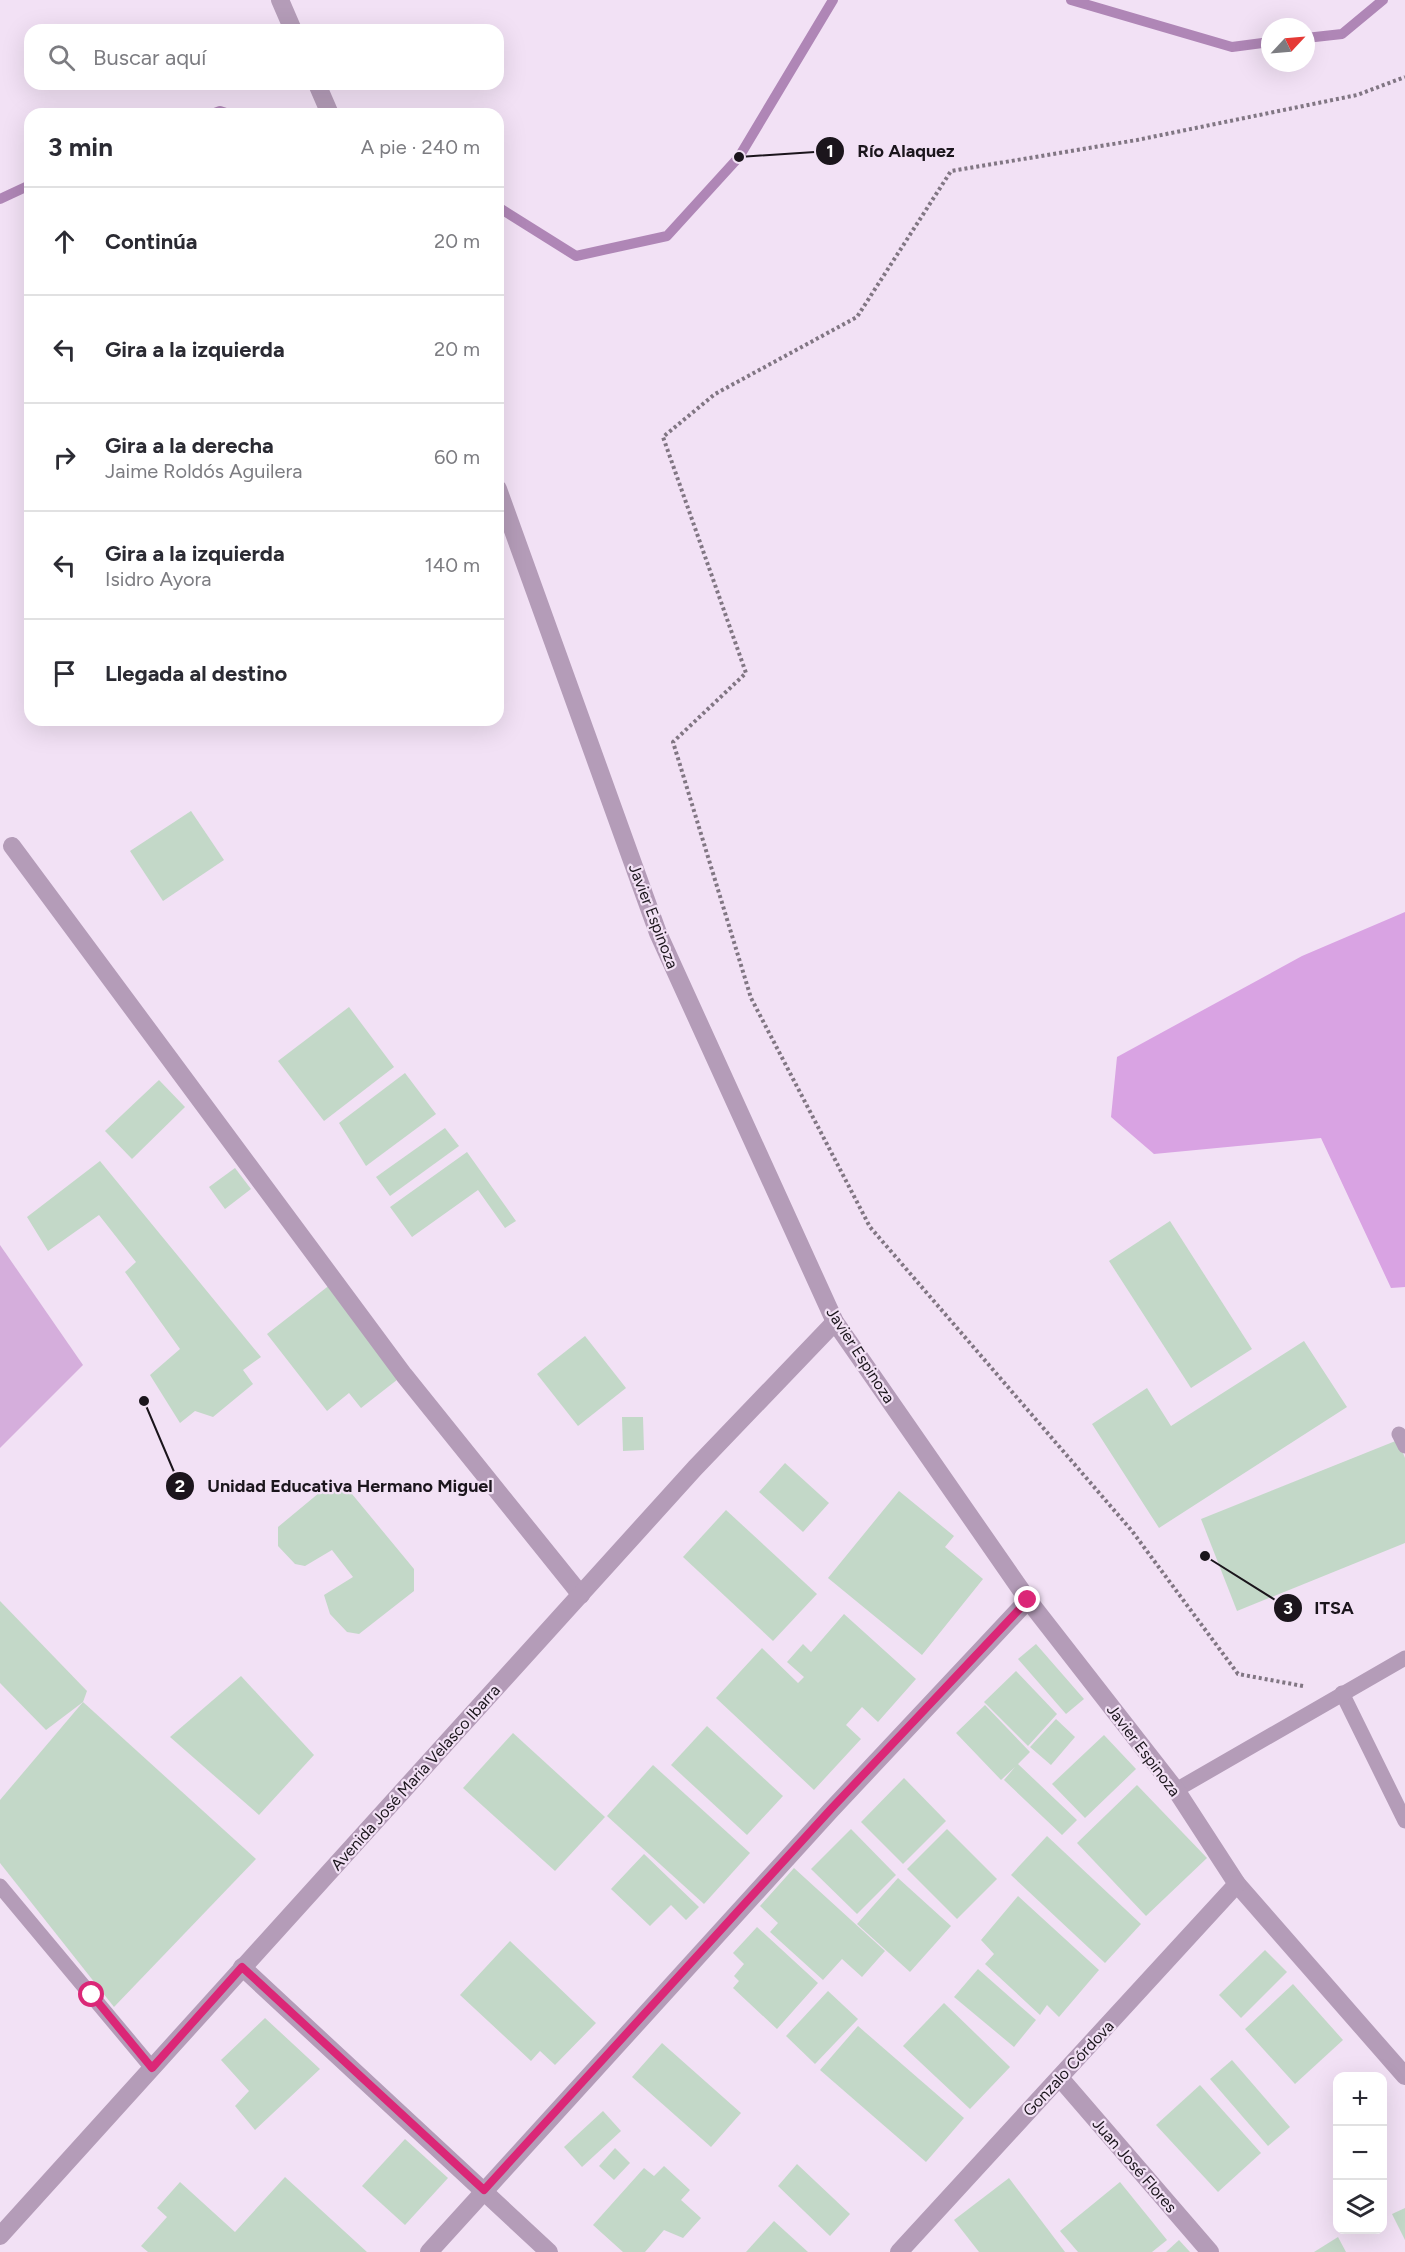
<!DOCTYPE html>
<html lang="es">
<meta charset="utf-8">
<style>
body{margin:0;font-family:Figtree,sans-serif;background:#f2f2f3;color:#2b2b33}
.controls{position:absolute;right:18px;bottom:18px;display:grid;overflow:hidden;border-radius:12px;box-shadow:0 6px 24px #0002}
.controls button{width:54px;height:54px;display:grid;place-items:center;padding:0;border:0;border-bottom:2px solid #e1e1e2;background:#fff;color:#2b2b33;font:30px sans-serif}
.compass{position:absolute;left:1261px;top:18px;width:54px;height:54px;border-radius:50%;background:#fff;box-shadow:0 6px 24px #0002;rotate:64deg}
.stop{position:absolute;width:18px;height:18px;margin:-14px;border:4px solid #db2777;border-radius:50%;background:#fff}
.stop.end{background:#db2777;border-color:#fff;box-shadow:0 2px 6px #0008}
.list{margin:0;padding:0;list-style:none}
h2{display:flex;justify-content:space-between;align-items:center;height:78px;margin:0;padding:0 24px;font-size:26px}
h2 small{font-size:20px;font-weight:400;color:#7c7c81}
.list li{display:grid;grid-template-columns:39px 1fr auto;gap:18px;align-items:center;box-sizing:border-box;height:108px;padding:0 24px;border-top:2px solid #e1e1e2}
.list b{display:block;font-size:22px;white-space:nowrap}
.list p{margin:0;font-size:20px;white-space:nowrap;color:#7c7c81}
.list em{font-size:20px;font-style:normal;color:#7c7c81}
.icon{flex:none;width:33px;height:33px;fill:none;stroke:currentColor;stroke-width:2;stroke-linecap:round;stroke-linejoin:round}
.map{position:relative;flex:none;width:1405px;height:2252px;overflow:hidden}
.search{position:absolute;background:#fff;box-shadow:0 6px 24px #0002;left:24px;top:24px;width:480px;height:66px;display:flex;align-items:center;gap:15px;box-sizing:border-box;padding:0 21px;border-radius:18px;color:#7c7c81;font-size:22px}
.panel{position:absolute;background:#fff;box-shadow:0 6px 24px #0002;left:24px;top:108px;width:480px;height:618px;border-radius:18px}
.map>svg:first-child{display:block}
.green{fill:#d5aedc}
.forest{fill:#d9a3e3}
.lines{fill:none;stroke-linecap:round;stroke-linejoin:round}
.stream{stroke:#af86b6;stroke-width:10}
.building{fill:#c3d8c8}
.path{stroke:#817683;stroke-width:4;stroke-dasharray:3 3;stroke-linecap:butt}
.service{stroke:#b49cb8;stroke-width:15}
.minor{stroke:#b49cb8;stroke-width:18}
.route{stroke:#db2777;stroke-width:8}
.labels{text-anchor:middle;stroke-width:4.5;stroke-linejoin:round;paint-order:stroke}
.street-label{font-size:16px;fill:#1b151c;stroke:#f2e1f5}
.leader{fill:none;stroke:#1b151c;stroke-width:2}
.callout-dot{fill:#1b151c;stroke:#f2e1f5;stroke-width:2}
.mark-label{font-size:18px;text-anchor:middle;font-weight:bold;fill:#fff}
.callout-label{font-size:18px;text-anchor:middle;font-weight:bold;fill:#1b151c;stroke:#f2e1f5;stroke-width:4.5;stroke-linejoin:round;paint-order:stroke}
</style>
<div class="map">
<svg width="1405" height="2252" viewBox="0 0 1405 2252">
<rect width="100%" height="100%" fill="#f2e1f5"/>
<!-- green -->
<polygon class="green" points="0,1245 83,1365 0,1448"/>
<!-- forest -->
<polygon class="forest" points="1405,912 1405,1287 1391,1288 1321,1138 1154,1154 1111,1117 1117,1057 1302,956"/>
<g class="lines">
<!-- stream -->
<g class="stream">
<polyline points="1071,0 1232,47 1270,42"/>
<polyline points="1306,38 1342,34 1383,0"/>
<polyline points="212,114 220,111 229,114"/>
<polyline points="0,199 30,185"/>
<polyline points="498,207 576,256 667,236 739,157 833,0"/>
</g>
</g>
<!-- building -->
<g class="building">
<polygon points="191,811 224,860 163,901 130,851"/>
<polygon points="349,1007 394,1067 324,1121 278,1061"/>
<polygon points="405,1073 436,1114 366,1166 339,1123"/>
<polygon points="159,1080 185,1107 132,1159 105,1131"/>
<polygon points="445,1128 459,1146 390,1196 376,1177"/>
<polygon points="467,1152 516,1221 505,1228 478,1190 412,1237 390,1207"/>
<polygon points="100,1161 261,1357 243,1370 253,1384 213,1417 195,1411 180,1423 150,1375 180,1349 125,1272 136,1262 99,1215 48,1251 27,1217"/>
<polygon points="235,1168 251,1189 225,1209 209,1187"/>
<polygon points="1170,1221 1252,1349 1191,1388 1109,1261"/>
<polygon points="331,1284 402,1376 361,1408 349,1393 327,1411 267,1334"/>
<polygon points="585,1336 626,1388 578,1426 537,1374"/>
<polygon points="1304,1341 1347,1407 1159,1528 1092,1424 1147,1388 1171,1426"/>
<polygon points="622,1417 643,1417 644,1450 623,1451"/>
<polygon points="1398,1440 1405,1458 1405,1543 1237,1611 1201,1519"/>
<polygon points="785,1463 829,1503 803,1532 759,1492"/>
<polygon points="325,1488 347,1488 414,1569 414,1591 359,1634 347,1632 330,1614 324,1595 353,1577 332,1550 305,1566 295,1564 278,1546 278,1527"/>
<polygon points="899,1491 954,1536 945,1547 983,1579 922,1655 828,1578"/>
<polygon points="726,1510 817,1594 773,1641 683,1557"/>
<polygon points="0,1601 87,1691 83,1702 46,1730 0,1683"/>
<polygon points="844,1614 916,1679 878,1722 862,1707 846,1725 861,1739 814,1790 716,1698 762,1648 798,1683 804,1677 787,1662 803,1644 811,1652"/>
<polygon points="1036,1644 1084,1699 1066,1714 1018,1659"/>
<polygon points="1016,1671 1057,1714 1028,1746 984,1702"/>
<polygon points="241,1676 314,1755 259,1815 170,1737"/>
<polygon points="83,1702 256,1859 114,2007 0,1863 0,1800"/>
<polygon points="985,1705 1030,1752 1018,1764 1077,1820 1062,1835 1004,1780 1015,1767 1001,1780 956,1733"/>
<polygon points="1056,1719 1075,1737 1051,1765 1030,1747"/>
<polygon points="707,1726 783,1796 747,1835 671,1765"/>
<polygon points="513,1733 605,1817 555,1871 463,1788"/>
<polygon points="1104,1735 1136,1769 1085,1818 1052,1784"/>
<polygon points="653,1765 750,1853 704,1904 607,1816"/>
<polygon points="904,1778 946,1821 903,1864 861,1822"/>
<polygon points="1137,1785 1207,1858 1146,1916 1077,1843"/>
<polygon points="851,1829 896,1875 857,1914 811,1869"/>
<polygon points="947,1829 997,1879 957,1919 907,1869"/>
<polygon points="1047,1836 1141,1924 1105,1963 1011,1875"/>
<polygon points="644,1854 699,1907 686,1920 671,1905 650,1926 611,1889"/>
<polygon points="794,1868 885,1951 862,1977 842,1959 823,1980 770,1932 778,1923 760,1906"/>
<polygon points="898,1878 951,1926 910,1972 857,1924"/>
<polygon points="1018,1896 1099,1970 1059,2017 1047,2005 1040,2015 985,1964 994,1954 981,1940"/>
<polygon points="757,1927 818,1983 777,2029 733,1988 739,1981 734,1976 744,1964 733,1953"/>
<polygon points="510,1941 596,2023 555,2065 540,2051 531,2061 460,1995"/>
<polygon points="1265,1950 1287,1972 1241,2018 1219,1995"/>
<polygon points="978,1969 1036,2020 1014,2047 954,1997"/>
<polygon points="1293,1984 1343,2040 1295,2084 1245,2029"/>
<polygon points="828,1991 858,2019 815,2064 786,2036"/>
<polygon points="944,2003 1010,2067 970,2109 903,2046"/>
<polygon points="265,2018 320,2069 255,2130 235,2106 249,2091 221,2060"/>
<polygon points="858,2026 964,2118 926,2162 820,2070"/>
<polygon points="662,2043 741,2113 711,2147 632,2077"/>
<polygon points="1232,2060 1290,2127 1268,2146 1210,2079"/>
<polygon points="1200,2085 1261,2153 1218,2192 1156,2125"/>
<polygon points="603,2111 621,2131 582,2167 564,2147"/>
<polygon points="405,2139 448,2178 405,2225 362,2186"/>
<polygon points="615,2148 630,2163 614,2180 599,2166"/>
<polygon points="797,2164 850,2214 830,2236 778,2186"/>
<polygon points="664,2166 690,2190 681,2200 701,2218 683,2238 664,2230 645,2252 623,2252 593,2225 644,2168 654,2176"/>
<polygon points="285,2177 367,2252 148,2252 141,2246 167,2217 157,2208 180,2182 235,2232"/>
<polygon points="1009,2178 1065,2252 979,2252 954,2220"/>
<polygon points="1120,2182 1167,2240 1152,2252 1078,2252 1060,2231"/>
<polygon points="1405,2208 1405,2240 1392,2214"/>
<polygon points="774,2221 808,2252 746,2252"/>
<polygon points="1338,2237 1346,2252 1314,2252"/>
<polygon points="1179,2240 1190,2252 1166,2252"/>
</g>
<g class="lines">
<!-- path -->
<polyline class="path" points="1303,1686 1238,1674 1132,1531 870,1227 751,998 673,742 746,673 663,437 715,394 857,317 951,171 1137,140 1357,95 1405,77"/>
<!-- service -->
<g class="service">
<polyline points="1399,1434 1405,1446"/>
<polyline points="1342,1693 1405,1821"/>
<polyline points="1176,1790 1405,1658"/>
<polyline points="0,1886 152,2068"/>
</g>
<!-- minor -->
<g class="minor">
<polyline points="280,0 293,30"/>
<polyline points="317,84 330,114"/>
<polyline points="498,489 658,933 835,1322 1028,1600 1176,1790 1237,1884 1405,2076"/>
<polyline points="12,846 404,1375 581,1595"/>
<polyline points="242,1967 549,2252"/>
<polyline points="1060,2078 1210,2252"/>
<polyline points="0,2236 695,1468 835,1322"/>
<polyline points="429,2252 831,1810 1028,1600"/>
<polyline points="899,2252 1237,1884"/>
</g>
</g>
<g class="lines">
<!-- route -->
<polyline class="route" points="92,1995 152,2068 242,1967 484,2190 831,1809 1028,1600"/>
</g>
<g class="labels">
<!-- street labels -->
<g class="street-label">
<text transform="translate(654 916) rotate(69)" y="6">Javier Espinoza</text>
<text transform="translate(861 1355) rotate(57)" y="6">Javier Espinoza</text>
<text transform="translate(1144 1750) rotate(53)" y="6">Javier Espinoza</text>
<text transform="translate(415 1777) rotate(-48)" y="6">Avenida José Maria Velasco Ibarra</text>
<text transform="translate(1068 2068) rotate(-47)" y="6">Gonzalo Córdova</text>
<text transform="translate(1135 2165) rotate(49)" y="6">Juan José Flores</text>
</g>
</g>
<!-- callouts -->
<path class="leader" d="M739 157L830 151M144 1401L180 1486M1205 1556L1288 1608"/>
<g class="callout-dot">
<circle cx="739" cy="157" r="6"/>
<circle cx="144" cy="1401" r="6"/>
<circle cx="1205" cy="1556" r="6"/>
<circle cx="830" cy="151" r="15"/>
<circle cx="180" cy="1486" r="15"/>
<circle cx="1288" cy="1608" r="15"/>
</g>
<g class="mark-label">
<text x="830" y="157">1</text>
<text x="180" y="1492">2</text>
<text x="1288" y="1614">3</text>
</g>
<g class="callout-label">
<text x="906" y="157">Río Alaquez</text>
<text x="350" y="1492">Unidad Educativa Hermano Miguel</text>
<text x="1334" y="1614">ITSA</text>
</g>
</svg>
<div class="controls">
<button>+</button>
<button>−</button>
<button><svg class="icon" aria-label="layers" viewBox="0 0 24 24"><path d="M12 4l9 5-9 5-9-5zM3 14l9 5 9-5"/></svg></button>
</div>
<svg class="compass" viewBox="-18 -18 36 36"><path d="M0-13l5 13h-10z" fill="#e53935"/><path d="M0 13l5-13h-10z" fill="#7c7c81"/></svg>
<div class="stop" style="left:92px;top:1995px"></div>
<div class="stop end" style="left:1028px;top:1600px"></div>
<div class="search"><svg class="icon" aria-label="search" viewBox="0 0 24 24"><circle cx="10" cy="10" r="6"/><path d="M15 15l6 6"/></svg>Buscar aquí</div>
<section class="panel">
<h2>3 min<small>A pie · 240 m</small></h2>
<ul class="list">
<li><svg class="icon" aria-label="ahead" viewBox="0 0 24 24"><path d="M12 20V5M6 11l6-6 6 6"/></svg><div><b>Continúa</b></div><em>20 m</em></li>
<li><svg class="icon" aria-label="left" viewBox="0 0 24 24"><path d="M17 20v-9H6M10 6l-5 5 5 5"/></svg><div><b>Gira a la izquierda</b></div><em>20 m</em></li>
<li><svg class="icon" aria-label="right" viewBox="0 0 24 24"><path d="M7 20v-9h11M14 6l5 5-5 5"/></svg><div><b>Gira a la derecha</b><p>Jaime Roldós Aguilera</p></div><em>60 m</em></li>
<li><svg class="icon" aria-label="left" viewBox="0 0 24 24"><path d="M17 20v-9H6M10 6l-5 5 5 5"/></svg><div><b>Gira a la izquierda</b><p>Isidro Ayora</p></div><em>140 m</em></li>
<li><svg class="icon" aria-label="arrive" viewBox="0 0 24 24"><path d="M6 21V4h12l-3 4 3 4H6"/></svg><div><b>Llegada al destino</b></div></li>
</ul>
</section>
</div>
